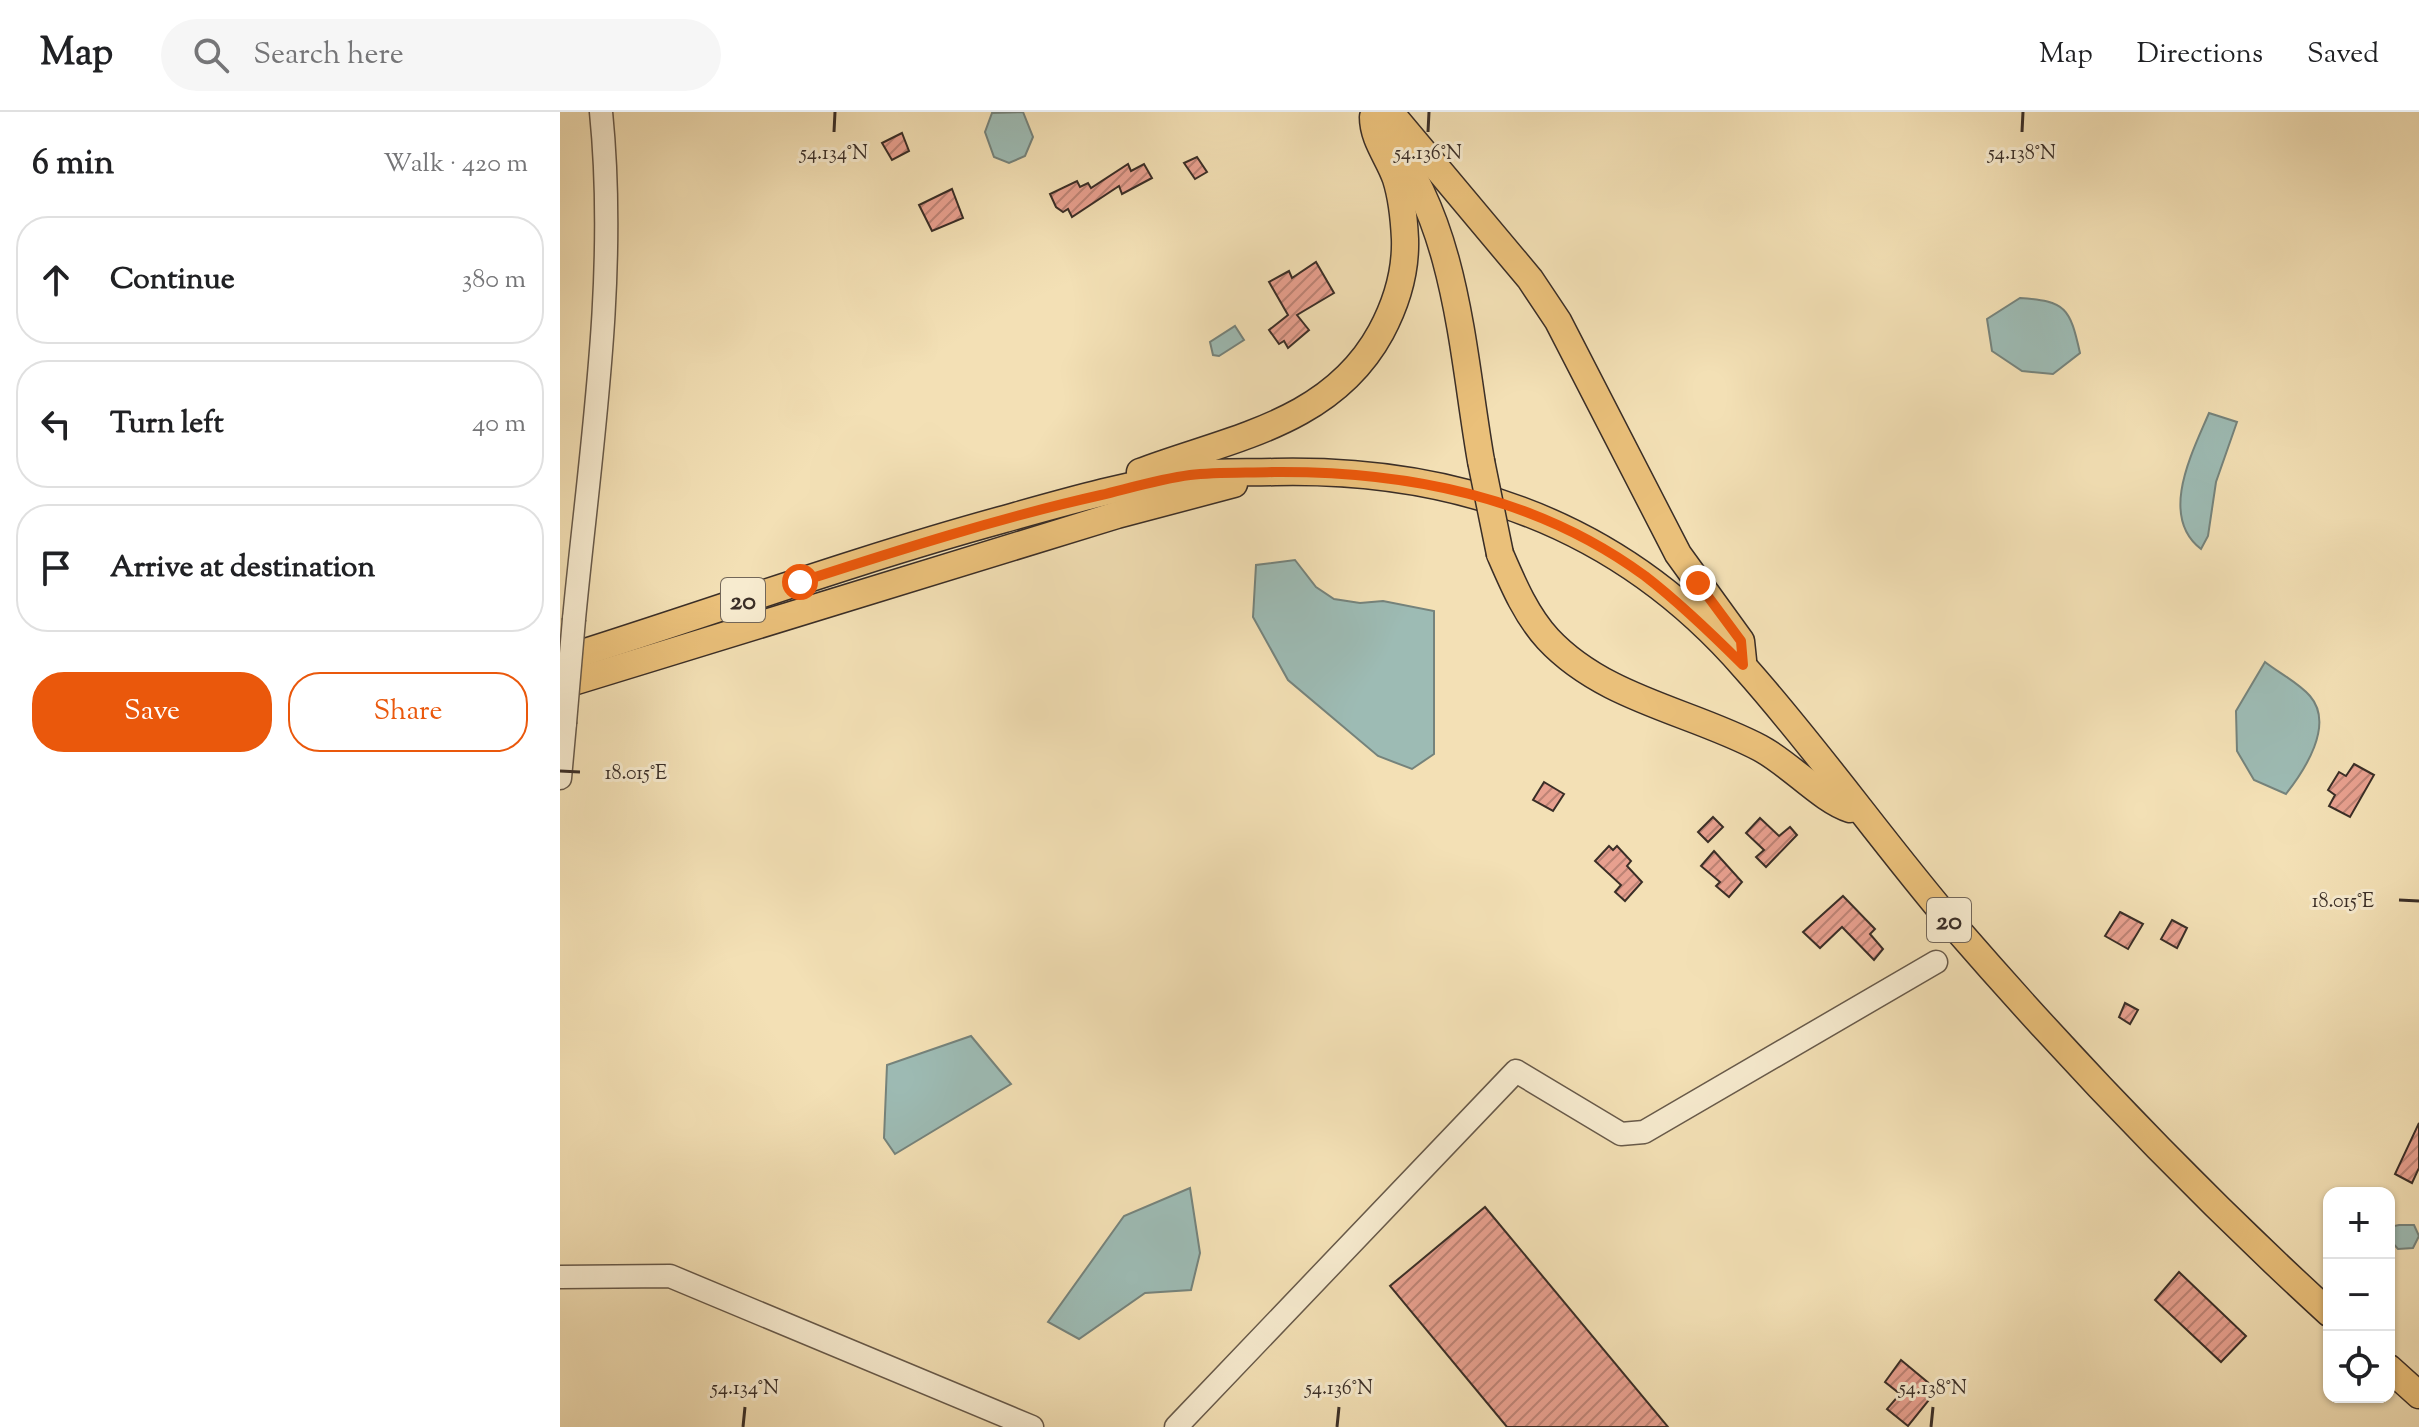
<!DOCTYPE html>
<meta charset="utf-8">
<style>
body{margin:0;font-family:"Sorts Mill Goudy",serif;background:#f6f6f6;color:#202124}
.controls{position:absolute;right:24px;bottom:24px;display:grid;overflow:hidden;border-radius:16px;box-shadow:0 2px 6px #0004}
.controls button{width:72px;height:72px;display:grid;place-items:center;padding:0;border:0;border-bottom:2px solid #e0e0e0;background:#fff;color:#202124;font:40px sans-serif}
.stop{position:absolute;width:24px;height:24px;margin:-18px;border:6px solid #ea580c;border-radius:50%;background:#fff}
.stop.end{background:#ea580c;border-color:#fff;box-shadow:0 2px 8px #0008}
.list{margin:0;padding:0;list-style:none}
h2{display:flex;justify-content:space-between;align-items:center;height:104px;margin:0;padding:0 32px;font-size:34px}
h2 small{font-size:26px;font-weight:400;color:#757577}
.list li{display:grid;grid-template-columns:52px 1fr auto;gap:24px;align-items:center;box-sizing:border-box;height:128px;margin:0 16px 16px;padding:0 16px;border:2px solid #e0e0e0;border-radius:32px}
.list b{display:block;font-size:30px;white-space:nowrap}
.list em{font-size:26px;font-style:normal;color:#757577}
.actions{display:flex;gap:16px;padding:24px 32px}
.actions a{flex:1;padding:18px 0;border:2px solid #ea580c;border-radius:32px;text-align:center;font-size:28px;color:#ea580c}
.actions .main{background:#ea580c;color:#fff}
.icon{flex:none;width:44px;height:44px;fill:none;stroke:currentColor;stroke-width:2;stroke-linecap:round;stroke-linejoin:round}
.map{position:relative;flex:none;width:1859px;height:1315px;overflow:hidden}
header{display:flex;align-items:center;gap:48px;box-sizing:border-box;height:112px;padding:0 40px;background:#fff;border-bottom:2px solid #e0e0e0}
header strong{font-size:38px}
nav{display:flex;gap:44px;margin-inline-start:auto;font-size:28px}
.search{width:560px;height:72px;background:#f6f6f6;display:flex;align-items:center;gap:20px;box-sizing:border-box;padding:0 28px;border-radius:44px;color:#757577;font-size:30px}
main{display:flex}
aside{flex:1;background:#fff}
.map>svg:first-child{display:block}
.water{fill:#9dbbb4;stroke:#75837c;stroke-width:2}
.building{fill:url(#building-hatch);stroke:#3a2e27;stroke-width:2}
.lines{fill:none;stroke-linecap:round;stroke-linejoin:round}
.minor-casing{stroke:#685a4a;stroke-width:25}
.major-casing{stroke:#3a2e27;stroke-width:29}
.minor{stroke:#f7ebcf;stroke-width:22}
.major{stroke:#eac07a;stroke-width:26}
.minor-bridge-casing{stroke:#685a4a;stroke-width:25;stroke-linecap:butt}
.major-bridge-casing{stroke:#3a2e27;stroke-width:29;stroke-linecap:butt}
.minor-bridge{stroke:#f7ebcf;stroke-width:22}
.major-bridge{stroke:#eac07a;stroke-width:26}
.route{stroke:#ea580c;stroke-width:10}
.ticks{fill:none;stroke:#3a2e27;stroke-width:3}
.labels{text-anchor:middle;stroke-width:6;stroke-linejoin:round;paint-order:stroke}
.shield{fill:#f7ebcf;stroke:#736759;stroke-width:2}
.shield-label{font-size:26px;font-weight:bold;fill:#3a2e27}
.ticks-label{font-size:20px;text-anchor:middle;fill:#3a2e27;stroke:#f7ebcf;stroke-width:6;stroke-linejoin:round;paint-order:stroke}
</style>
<header>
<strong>Map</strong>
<div class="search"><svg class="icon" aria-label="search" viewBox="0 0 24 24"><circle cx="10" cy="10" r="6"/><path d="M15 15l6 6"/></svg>Search here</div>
<nav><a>Map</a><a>Directions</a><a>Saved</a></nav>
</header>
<main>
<aside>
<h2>6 min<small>Walk · 420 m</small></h2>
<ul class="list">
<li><svg class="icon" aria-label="ahead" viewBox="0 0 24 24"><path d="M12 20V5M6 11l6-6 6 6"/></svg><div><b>Continue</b></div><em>380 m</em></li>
<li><svg class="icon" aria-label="left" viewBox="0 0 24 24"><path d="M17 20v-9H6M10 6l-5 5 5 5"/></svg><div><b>Turn left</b></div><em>40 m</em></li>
<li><svg class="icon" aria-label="arrive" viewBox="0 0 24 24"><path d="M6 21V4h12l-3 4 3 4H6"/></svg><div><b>Arrive at destination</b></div></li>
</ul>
<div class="actions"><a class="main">Save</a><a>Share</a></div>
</aside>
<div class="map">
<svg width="1859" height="1315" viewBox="0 0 1859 1315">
<defs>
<pattern id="building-hatch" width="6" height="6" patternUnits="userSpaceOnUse" patternTransform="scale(2)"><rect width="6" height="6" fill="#e8a08f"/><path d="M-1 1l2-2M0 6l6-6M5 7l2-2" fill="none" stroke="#bd8375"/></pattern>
</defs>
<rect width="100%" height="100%" fill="#f3e0b5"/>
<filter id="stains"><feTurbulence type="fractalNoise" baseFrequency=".0025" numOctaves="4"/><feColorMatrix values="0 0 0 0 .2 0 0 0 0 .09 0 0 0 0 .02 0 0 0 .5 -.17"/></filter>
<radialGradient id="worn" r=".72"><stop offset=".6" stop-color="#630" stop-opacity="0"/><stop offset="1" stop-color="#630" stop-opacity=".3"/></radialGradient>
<!-- water -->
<g class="water">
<polygon points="463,0 473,25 465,44 449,51 434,45 425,20 432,1"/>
<path d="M1460,186c46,3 50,10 60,55l-27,21 -31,-3 -30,-20 -5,-32z"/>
<polygon points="675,214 684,228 659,244 653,243 650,230"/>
<path d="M1649,301l28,9 -21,60 -8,54 -7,13c-43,-33 -8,-98 8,-136z"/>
<polygon points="735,448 756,475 774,487 800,491 823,489 874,499 874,642 852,657 818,644 728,568 693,505 696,453"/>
<path d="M1705,550c14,11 34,21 45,34 25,29 -6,75 -24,98l-32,-14 -17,-29 -1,-40z"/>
<polygon points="411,924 451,972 335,1042 324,1026 327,953"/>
<polygon points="630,1076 640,1141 631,1178 585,1181 519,1227 488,1210 564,1104"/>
<polygon points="1839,1113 1854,1113 1859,1124 1853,1136 1838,1137 1829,1127 1829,1115"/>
</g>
<!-- building -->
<g class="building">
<polygon points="342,21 349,39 332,48 322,31"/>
<polygon points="637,45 647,60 635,67 624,51"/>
<polygon points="568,52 571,59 584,52 592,66 562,82 559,74 512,105 508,97 503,100 496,95 490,82 517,69 520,75 528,71 531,76"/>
<polygon points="392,77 403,106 372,119 359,93"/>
<polygon points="756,150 774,181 737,203 749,218 728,236 724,229 719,232 709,218 728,203 709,170 729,159 732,166"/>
<polygon points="1794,652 1814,663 1790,705 1769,694 1775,683 1768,678 1779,660 1786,664"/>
<polygon points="984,670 1004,682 993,699 973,688"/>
<polygon points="1153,705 1163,715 1148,730 1138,720"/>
<polygon points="1200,706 1219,724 1230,715 1237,723 1206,755 1196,745 1204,738 1186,721"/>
<polygon points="1049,734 1053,738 1057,734 1071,749 1067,754 1082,770 1065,789 1055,780 1061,773 1035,749"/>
<polygon points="1154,739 1182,770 1169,785 1156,774 1160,770 1141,754"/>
<polygon points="1283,784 1315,817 1310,822 1323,837 1314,848 1282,815 1260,836 1243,820"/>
<polygon points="1560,800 1583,812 1568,837 1545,824"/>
<polygon points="1612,808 1627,816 1617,836 1601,827"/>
<polygon points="1565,891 1578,898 1570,912 1559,905"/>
<polygon points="1859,1011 1859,1056 1852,1071 1835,1062"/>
<polygon points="925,1095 1108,1315 947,1315 830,1174"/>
<polygon points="1619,1160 1686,1224 1661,1250 1595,1188"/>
<polygon points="1341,1248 1377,1278 1348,1314 1327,1297 1340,1282 1325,1270"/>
</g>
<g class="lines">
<!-- minor casing -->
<g class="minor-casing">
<g id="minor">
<path d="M14,507c16,-167 44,-339 27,-507"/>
<polyline points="0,666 5,611"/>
<polyline points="0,1165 110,1164 472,1315"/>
<polyline points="616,1315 956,959 1061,1022 1084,1020 1376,850"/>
</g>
</g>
<!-- major casing -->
<g class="major-casing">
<g id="major">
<polyline points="830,0 970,167 998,209 1118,442 1181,529 1183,548"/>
<path d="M828,25c70,91 74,215 93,324"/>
<path d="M580,360c90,-34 191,-48 241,-140 15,-28 25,-60 24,-93 -1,-20 -3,-41 -9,-60 -7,-21 -23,-39 -23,-62"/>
<path d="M940,442c13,30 26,61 48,85 56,60 142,72 212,109 29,15 63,53 90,61"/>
<path d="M0,548c147,-46 292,-99 441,-140 61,-17 126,-36 188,-45 29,-4 58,-2 86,-3 185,-4 347,54 470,196 74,83 138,175 210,259 118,136 242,265 374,386"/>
<polyline points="0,574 557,403 674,372"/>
<polyline points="1829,1256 1859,1283"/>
</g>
</g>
<!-- minor -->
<use href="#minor" class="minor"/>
<!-- major -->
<use href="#major" class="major"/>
<!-- minor-bridge casing -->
<g class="minor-bridge-casing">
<polyline id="minor-bridge" points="5,611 14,507"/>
</g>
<!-- major-bridge casing -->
<g class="major-bridge-casing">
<polyline id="major-bridge" points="921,349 940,442"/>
</g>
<!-- minor-bridge -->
<use href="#minor-bridge" class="minor-bridge"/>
<!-- major-bridge -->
<use href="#major-bridge" class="major-bridge"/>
</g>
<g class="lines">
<!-- route -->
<path class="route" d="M240,470c99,-32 199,-64 301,-87 29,-7 59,-16 89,-20 27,-3 56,-2 84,-3 132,-1 262,24 371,104 35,27 67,58 98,89l-2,-24 -43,-58"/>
</g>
<!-- ticks -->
<path class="ticks" d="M274,20l1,-20M868,20l1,-20M1462,20l1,-20M0,659l20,1M1839,788l20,1M183,1315l2,-20M777,1315l2,-20M1371,1315l2,-20"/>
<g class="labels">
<!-- shield labels -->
<g class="shield">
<rect x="161" y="466" width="44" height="44" rx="6"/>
<rect x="1367" y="786" width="44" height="44" rx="6"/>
</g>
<g class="shield-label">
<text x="183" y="497">20</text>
<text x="1389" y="817">20</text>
</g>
</g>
<g class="ticks-label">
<text x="274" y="47">54.134°N</text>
<text x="868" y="47">54.136°N</text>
<text x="1462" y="47">54.138°N</text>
<text x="76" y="667">18.015°E</text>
<text x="1783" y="795">18.015°E</text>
<text x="185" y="1282">54.134°N</text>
<text x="779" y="1282">54.136°N</text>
<text x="1373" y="1282">54.138°N</text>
</g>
<rect width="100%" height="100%" filter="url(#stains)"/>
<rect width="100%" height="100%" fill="url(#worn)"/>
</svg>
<div class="controls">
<button>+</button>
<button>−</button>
<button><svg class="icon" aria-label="locate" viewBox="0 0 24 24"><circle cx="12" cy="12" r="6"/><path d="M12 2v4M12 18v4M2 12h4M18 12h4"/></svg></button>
</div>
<div class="stop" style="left:240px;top:470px"></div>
<div class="stop end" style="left:1138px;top:471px"></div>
</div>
</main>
